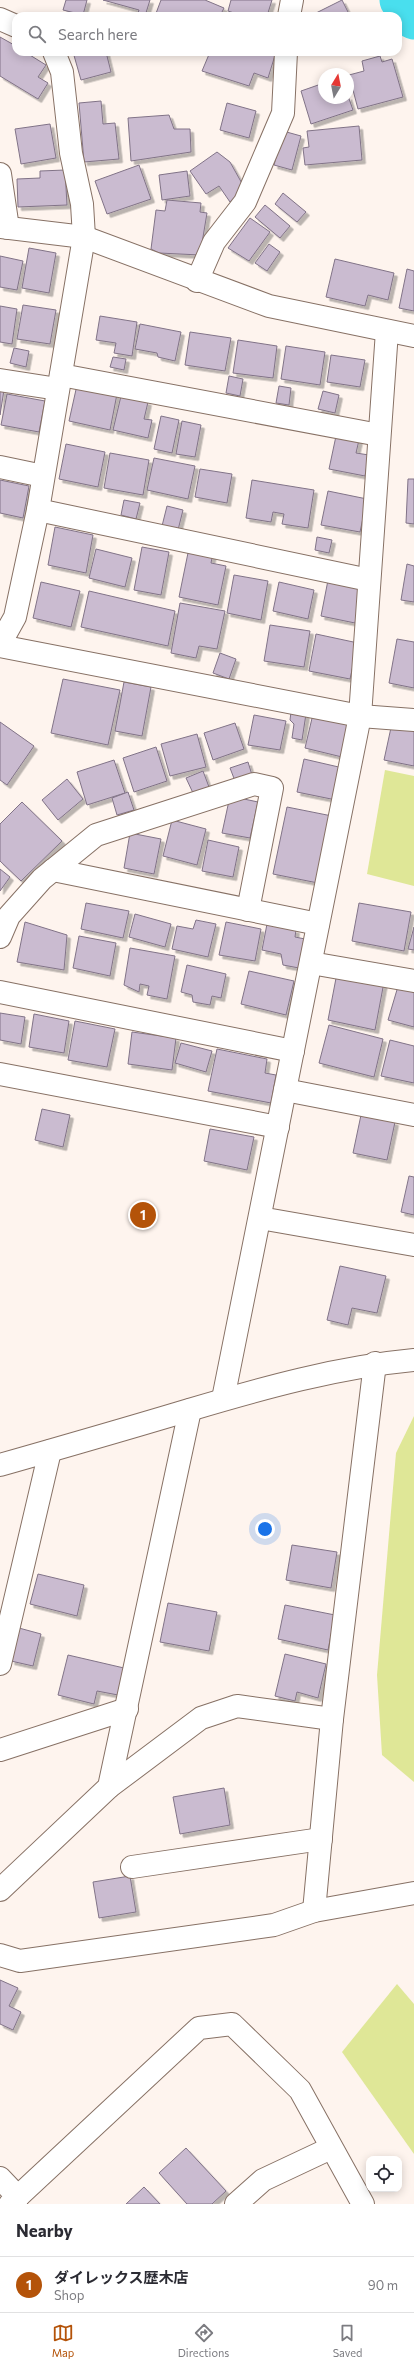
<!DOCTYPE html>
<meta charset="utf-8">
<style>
body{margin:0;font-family:Commissioner,"Noto Sans JP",sans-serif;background:#f2f2f3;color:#2b2b33}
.controls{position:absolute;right:12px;bottom:12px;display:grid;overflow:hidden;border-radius:8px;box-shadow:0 2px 10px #0003}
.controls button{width:36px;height:36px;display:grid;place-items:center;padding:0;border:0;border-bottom:1px solid #e1e1e2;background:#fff;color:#2b2b33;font:20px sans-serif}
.compass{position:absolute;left:318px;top:68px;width:36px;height:36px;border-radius:50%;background:#fff;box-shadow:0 2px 10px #0003;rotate:10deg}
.you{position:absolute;left:265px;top:1529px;width:14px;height:14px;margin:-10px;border:3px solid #fff;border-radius:50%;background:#1a73e8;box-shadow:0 0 0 6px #1a73e833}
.badge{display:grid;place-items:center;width:26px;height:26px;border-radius:50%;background:#b45309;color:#fff;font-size:13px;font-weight:700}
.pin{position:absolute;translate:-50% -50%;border:2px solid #fff;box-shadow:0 1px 4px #0006}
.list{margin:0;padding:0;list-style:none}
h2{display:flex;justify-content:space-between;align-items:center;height:52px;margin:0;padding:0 16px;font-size:17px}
h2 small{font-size:13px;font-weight:400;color:#7c7c81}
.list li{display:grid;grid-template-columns:26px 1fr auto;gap:12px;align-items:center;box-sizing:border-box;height:56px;padding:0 16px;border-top:1px solid #e1e1e2}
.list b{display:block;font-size:15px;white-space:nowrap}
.list p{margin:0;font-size:13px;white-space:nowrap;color:#7c7c81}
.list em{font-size:13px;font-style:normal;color:#7c7c81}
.icon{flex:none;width:22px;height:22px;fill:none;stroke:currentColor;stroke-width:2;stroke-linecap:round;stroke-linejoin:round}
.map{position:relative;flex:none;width:414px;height:2204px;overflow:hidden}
.search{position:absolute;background:#fff;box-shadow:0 2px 10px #0003;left:12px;right:12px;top:12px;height:44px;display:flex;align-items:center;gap:10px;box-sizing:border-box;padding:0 14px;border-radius:12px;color:#7c7c81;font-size:15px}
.sheet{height:108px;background:#fff}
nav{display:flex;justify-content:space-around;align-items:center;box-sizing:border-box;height:56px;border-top:1px solid #e1e1e2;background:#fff;font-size:11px;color:#7c7c81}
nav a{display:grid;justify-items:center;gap:2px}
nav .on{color:#b45309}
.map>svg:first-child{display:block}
.green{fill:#dfe797}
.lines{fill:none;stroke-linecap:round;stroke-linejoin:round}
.river{stroke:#49dfee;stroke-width:43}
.building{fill:#cabbd0;stroke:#817387;filter:url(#shadow)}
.minor-casing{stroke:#877165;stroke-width:24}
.tertiary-casing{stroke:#877165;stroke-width:24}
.minor{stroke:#fff;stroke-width:22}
.tertiary{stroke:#fff;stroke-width:22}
</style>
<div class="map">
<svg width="414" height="2204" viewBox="0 0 414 2204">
<defs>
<filter id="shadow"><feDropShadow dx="3.5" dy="3.5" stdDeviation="0" flood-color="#0004"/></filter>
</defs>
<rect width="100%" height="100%" fill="#fef4ee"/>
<!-- green -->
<g class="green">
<polygon points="385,770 414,776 414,886 367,874"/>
<polygon points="414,1416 414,1782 382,1755 377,1675 396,1453"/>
<polygon points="397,1984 414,2004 414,2154 342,2052"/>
</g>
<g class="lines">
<!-- river -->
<polyline class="river" points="401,0 414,18"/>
</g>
<!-- building -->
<g class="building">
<polygon points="66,0 87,0 83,15 63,10"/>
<polygon points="103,0 150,0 145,16 137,16 139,10"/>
<polygon points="161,0 205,0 224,8 220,16 155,16"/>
<polygon points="231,0 272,0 267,16 243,16 228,11"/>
<polygon points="342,0 350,16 310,16"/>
<polygon points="0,37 16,46 16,52 25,52 46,65 38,77 48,83 38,99 0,76"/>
<polygon points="73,52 106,52 111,72 81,80"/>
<polygon points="210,52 276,52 268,78 254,73 249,86 202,71"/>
<polygon points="380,56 382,62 392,59 403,97 358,109 349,75 364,71 362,61"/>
<polygon points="324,83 324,98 348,98 348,96 353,110 311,124 301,91"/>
<polygon points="101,101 103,124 115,123 119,159 84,162 79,103"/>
<polygon points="227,103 256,111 249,138 220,130"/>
<polygon points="169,115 174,129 190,129 191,152 131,161 128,118"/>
<polygon points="50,124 56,158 21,164 15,129"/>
<polygon points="359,126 362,160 305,165 303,148 309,147 307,131"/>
<polygon points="283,131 301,136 292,170 274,165"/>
<polygon points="217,152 230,162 244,187 230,202 219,186 206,194 190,171"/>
<polygon points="139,165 151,199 107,214 95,181"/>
<polygon points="65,170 67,205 18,207 17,179 40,178 40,171"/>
<polygon points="187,171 190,196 162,200 159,175"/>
<polygon points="283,193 306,212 297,222 275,204"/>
<polygon points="167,200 201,203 200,212 207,213 200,255 159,253 151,249 156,210 165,211"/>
<polygon points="265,205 290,226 280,238 255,217"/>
<polygon points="250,218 270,232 249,261 228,248"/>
<polygon points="269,244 280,252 267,271 255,263"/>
<polygon points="29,248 56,253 49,293 22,288"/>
<polygon points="0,256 23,261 17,290 0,287"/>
<polygon points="335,259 394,273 388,300 368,295 365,306 326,297"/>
<polygon points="407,269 414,271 414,311 399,308"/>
<polygon points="23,305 56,310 50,344 17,339"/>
<polygon points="0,306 17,309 12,344 0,342"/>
<polygon points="100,316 137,322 132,356 114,353 116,343 96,340"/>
<polygon points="140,324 181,332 175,361 158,357 157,353 135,349"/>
<polygon points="190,332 231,338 225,371 185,365"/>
<polygon points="238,340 277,346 273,378 233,373"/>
<polygon points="286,346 325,352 320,385 281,379"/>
<polygon points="14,348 29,351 26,367 10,363"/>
<polygon points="331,355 365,360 360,387 327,382"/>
<polygon points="113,357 126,359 124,370 110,367"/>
<polygon points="229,376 243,379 240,396 226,393"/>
<polygon points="77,385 117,394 110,430 69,421"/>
<polygon points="279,386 291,388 289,405 276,403"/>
<polygon points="0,390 4,390 0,415"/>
<polygon points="323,391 339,395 335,413 318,409"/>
<polygon points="7,394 45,401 39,432 1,425"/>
<polygon points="121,396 148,402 144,419 152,420 148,438 113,430"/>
<polygon points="161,416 179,420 172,453 154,449"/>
<polygon points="182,421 201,425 195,457 176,454"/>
<polygon points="336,436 359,440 356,453 369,455 365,476 329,469"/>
<polygon points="66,444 105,452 98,487 59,479"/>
<polygon points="110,453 149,460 143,495 104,488"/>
<polygon points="154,458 195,466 188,499 147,490"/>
<polygon points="200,469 232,474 227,503 195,497"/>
<polygon points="408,479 414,479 414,524 406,523"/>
<polygon points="0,480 29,486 23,518 0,513"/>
<polygon points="252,480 314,490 308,528 282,524 284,514 273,512 271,522 246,518"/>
<polygon points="328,491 367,499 360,532 321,525"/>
<polygon points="124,500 140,503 136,519 121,515"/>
<polygon points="167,506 183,510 178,530 162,526"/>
<polygon points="55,527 93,535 86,573 48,565"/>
<polygon points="317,537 332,540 329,553 315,550"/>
<polygon points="142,547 169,552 161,595 134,590"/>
<polygon points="189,548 213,553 211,563 226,566 218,605 179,597"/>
<polygon points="96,549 132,558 125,587 89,578"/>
<polygon points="407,564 414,566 414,602 401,600"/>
<polygon points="234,575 268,581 261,620 227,613"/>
<polygon points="329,575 364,582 355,623 321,616"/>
<polygon points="41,582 80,591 71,627 33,618"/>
<polygon points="279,582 314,590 308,619 273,611"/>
<polygon points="89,591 175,611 168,646 81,627"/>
<polygon points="180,603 225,611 217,649 199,646 196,658 171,653"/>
<polygon points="270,625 310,631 304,667 264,661"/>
<polygon points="316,634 358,643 350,679 309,671"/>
<polygon points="397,639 414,642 414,688 389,683"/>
<polygon points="220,653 236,659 229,679 213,673"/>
<polygon points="63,679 120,690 108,745 51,733"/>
<polygon points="124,682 151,687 142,736 115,731"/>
<polygon points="291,712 306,714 302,740 292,738 294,724 290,720"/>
<polygon points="313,714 351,723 342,757 305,748"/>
<polygon points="254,715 286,721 280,750 248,745"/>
<polygon points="0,722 34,746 7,785 0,780"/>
<polygon points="235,723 244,749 213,760 204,733"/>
<polygon points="392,723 414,728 414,766 384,760"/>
<polygon points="197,734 206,767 170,776 161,744"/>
<polygon points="156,747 167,781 134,792 123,758"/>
<polygon points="304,759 343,768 336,800 297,792"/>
<polygon points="114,760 125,793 87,805 77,772"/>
<polygon points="248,762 252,775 235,781 230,768"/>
<polygon points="203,771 209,787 193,793 186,778"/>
<polygon points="67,779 83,799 58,820 42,800"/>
<polygon points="128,792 134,810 117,815 112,798"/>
<polygon points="230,796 258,802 250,838 222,833"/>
<polygon points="22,802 62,841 21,881 0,861 0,824"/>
<polygon points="287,807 332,816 318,883 273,874"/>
<polygon points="172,820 206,829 197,865 163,856"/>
<polygon points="130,833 161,839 154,874 124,868"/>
<polygon points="208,840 239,847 233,877 202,871"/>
<polygon points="0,869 10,877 0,891"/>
<polygon points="86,903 129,911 123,938 81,929"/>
<polygon points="359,903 411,912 404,951 352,941"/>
<polygon points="135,914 171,924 165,947 129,937"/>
<polygon points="196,920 216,924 208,957 172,949 177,926 193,929"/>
<polygon points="25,922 67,935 64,970 17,962"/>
<polygon points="226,922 261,929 255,961 219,955"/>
<polygon points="267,924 296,930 295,937 305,939 299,968 283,965 281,954 262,950"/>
<polygon points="414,927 414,950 408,949"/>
<polygon points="79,936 116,943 110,976 73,968"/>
<polygon points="130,948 175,956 167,999 147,995 149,986 140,984 139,992 124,985"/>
<polygon points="187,965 226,974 221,998 212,996 210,1005 193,1002 192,995 181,992"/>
<polygon points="249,971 294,981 286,1015 241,1004"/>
<polygon points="337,973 384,982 375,1030 328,1020"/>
<polygon points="399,983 414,988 414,1027 388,1020"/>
<polygon points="0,1013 25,1017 21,1044 0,1040"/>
<polygon points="34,1014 69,1021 64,1053 29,1047"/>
<polygon points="75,1021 115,1029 107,1067 68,1060"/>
<polygon points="329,1025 383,1039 374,1077 319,1063"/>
<polygon points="132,1032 176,1038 172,1070 128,1064"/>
<polygon points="390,1040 414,1046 414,1083 381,1076"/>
<polygon points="181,1043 212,1051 206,1072 175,1063"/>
<polygon points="217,1049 267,1059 265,1073 276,1075 271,1103 208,1091"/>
<polygon points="42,1109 70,1115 63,1147 35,1140"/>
<polygon points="361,1115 395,1122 387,1160 353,1153"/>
<polygon points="210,1129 254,1137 247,1170 204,1161"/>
<polygon points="409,1176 414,1177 414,1215 401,1212"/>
<polygon points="340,1266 386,1276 377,1313 352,1308 348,1325 327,1320"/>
<polygon points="292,1545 337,1552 331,1588 286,1580"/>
<polygon points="38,1574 84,1585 77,1616 30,1604"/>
<polygon points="168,1603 217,1612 209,1651 160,1642"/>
<polygon points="285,1605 335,1615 328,1650 278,1639"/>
<polygon points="19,1628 41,1634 33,1666 11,1661"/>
<polygon points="285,1654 326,1664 318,1698 297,1692 295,1701 275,1696"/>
<polygon points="68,1655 124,1668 118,1695 97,1691 94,1704 58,1695"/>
<polygon points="224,1788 230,1825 180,1834 173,1797"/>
<polygon points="130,1876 136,1912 99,1918 93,1882"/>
<polygon points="0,1980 18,1988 9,2006 21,2012 13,2030 0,2024"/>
<polygon points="186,2148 226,2191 212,2204 187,2204 159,2173"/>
<polygon points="144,2187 160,2204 126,2204"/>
</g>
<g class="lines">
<!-- minor casing -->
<g class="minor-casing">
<g id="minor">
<polyline points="289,16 292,0"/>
<polyline points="0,19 16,26"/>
<polyline points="0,174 8,228"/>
<polyline points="0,227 84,237 269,306 414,336"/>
<polyline points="197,281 214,242 245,202 283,113 286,52"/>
<polyline points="61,375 379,435"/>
<polyline points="0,380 58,389"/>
<polyline points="0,467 43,476"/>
<polyline points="38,510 369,580"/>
<polyline points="0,644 15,617 38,510 84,237 82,204 71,153 62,72 54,52"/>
<polyline points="0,646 360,716 414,720"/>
<polyline points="53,870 318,924"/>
<polyline points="0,937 9,916 42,879 96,835 254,784 272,788 248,910"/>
<polyline points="311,963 414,981"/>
<polyline points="0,992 293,1051"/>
<polyline points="0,1074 278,1127"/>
<polyline points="285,1090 414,1115"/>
<polyline points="260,1218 414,1245"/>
<polyline points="223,1399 360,716 387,331"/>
<polyline points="0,1664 50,1451"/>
<polyline points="0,1750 127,1709"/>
<polyline points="109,1787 201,1718 237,1706 332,1719"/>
<polyline points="132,1867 321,1839"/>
<polyline points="0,1890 109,1787 190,1410"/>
<polyline points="314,1911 332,1719 375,1363"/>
<polyline points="0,1955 20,1961 274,1925 314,1911 414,1893"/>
<polyline points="0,2178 18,2197"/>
<polyline points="10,2204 199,2028 232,2024 300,2090 363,2204"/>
<polyline points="236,2204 263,2180 331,2148"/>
</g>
</g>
<!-- tertiary casing -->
<g class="tertiary-casing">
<path id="tertiary" d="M0,1465c63,-18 126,-36 189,-55 74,-22 149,-43 225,-50"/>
</g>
<!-- minor -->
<use href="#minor" class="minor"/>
<!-- tertiary -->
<use href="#tertiary" class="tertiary"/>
</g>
</svg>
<div class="controls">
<button><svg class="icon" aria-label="locate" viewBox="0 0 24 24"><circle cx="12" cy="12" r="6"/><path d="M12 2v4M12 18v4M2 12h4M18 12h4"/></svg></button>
</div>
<svg class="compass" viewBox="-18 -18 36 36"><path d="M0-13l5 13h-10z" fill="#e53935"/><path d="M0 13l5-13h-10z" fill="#7c7c81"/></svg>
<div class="you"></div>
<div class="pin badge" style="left:143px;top:1215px">1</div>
<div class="search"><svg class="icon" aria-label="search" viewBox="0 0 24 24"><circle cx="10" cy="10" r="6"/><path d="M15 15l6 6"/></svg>Search here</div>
</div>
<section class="sheet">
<h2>Nearby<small></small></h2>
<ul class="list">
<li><span class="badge">1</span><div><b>ダイレックス歴木店</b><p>Shop</p></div><em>90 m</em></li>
</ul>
</section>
<nav>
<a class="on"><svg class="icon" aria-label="map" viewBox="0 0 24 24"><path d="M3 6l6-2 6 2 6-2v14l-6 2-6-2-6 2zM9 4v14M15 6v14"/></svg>Map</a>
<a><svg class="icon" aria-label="directions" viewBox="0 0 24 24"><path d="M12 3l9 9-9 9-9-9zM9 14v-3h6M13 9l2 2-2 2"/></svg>Directions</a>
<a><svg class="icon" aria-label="saved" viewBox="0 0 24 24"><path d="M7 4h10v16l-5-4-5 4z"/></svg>Saved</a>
</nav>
